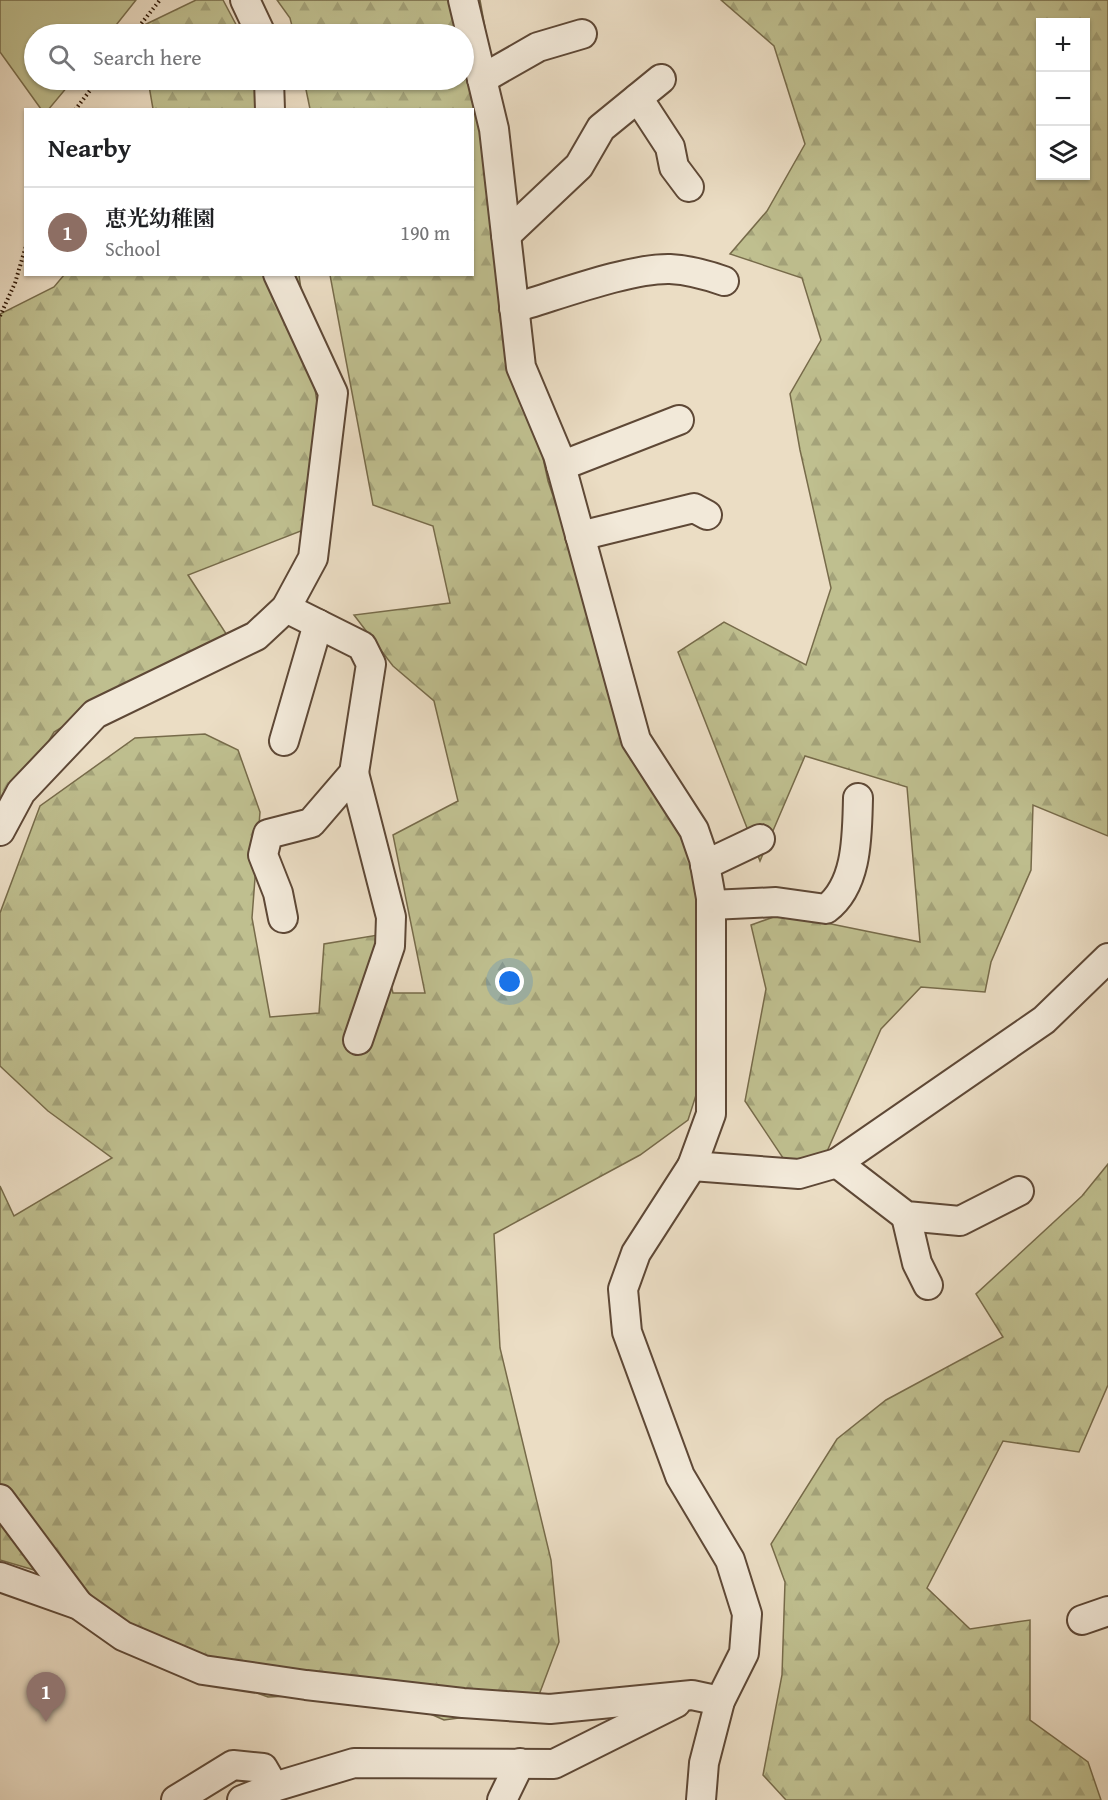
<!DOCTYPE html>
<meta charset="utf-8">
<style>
body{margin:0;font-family:"Gentium Book Plus","Noto Serif JP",serif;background:#f2f2f2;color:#202124}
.controls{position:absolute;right:18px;top:18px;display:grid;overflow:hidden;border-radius:0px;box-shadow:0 2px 4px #0004}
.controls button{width:54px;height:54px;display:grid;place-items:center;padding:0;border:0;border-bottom:2px solid #e0e0e0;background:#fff;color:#202124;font:30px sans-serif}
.you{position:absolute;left:510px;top:982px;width:21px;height:21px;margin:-15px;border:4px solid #fff;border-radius:50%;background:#1a73e8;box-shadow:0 0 0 9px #1a73e833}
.badge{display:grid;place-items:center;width:39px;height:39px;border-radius:50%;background:#0b8043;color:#fff;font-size:20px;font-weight:700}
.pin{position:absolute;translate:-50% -50px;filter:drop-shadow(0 2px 3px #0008)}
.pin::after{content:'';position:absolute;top:32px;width:21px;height:18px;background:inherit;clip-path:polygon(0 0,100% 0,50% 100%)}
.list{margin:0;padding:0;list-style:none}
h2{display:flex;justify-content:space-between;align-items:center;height:78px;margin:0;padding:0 24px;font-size:26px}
h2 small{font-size:20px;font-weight:400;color:#757577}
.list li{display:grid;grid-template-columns:39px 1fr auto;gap:18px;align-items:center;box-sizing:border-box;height:90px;padding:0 24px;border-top:2px solid #e0e0e0}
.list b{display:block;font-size:22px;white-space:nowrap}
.list p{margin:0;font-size:20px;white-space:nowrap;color:#757577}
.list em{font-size:20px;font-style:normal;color:#757577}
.icon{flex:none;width:33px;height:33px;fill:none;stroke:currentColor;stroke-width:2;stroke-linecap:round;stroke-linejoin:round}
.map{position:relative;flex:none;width:1108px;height:1800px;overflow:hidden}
.search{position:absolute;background:#fff;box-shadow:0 2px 4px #0004;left:24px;top:24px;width:450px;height:66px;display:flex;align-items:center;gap:15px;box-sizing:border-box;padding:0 21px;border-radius:33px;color:#757577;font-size:22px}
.panel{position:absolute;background:#fff;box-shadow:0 2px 4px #0004;left:24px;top:108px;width:450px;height:168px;border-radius:0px}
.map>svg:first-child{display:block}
.forest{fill:url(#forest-firs);stroke:#776b4a;stroke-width:1.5;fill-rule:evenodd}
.park{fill:#bfbf8f;stroke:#776b4a;stroke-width:1.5}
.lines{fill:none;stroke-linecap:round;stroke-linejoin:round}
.minor-casing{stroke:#5e4836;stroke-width:32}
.path{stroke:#2f1706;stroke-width:4;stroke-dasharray:1.5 3;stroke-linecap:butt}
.minor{stroke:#f2e9d9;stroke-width:28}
</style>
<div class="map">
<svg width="1108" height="1800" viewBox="0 0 1108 1800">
<defs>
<pattern id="forest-firs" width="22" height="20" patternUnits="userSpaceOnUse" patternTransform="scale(1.5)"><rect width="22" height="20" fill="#bfbf8f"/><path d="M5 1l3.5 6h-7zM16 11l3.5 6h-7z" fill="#a4a37a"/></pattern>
</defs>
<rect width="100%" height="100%" fill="#ebddc4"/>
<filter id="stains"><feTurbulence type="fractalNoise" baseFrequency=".00333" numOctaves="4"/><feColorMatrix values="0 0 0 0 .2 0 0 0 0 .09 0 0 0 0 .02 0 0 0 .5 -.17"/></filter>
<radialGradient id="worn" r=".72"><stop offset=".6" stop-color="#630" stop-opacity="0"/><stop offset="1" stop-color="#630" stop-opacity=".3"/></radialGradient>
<!-- forest -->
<g class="forest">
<polygon points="196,0 223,0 241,34 139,34 138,28"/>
<polygon points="277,0 480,0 496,89 513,319 548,481 629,721 696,867 708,1058 688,1120 640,1155 494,1234 500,1348 551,1560 559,1642 534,1708 444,1720 380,1692 268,1697 170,1662 75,1582 0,1560 0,1186 14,1216 112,1158 48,1111 0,1066 0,913 40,806 135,738 205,734 238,750 260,812 252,918 270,1017 319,1013 324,944 378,935 393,993 425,993 393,835 458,801 434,701 393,666 354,615 450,603 433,526 373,505 330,275 472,274 472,110 310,109 304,80 464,80 464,34 294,34 290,18"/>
<path d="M721,0h387v836l-75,-31 -2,65 -40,92 -6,30 -64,-5 -40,42 -56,127 -38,8 -42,-63 21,-112 -15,-64 31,-11 138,28 -13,-155 -102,-31 -45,105 -82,-209 46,-30 82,43 25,-77 -31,-138 -10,-56 31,-54 -19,-62 -72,-24 37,-43 38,-67 -31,-98zM1040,22h46v154h-46z"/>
<polygon points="148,80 264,80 270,109 153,109"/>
<polygon points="64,275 299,275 320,424 329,520 188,575 236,649 152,672 54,732 0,825 0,314 54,287"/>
<polygon points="1108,1164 1108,1385 1079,1452 1003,1441 927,1588 970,1629 1030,1620 1030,1720 1088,1762 1101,1800 786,1800 763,1775 782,1675 785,1582 771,1544 837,1439 886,1400 1003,1337 976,1294 1082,1196"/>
</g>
<!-- park -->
<polygon class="park" points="0,0 136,0 109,34 34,34 34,80 73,80 48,110 41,109 0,52"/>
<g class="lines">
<!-- minor casing -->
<g class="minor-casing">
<g id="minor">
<polyline points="245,0 261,34"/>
<polyline points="463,0 494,129 521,367 558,455 636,740 694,830 704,859 711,898 711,1114 692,1166 636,1253 623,1289 627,1332 680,1476 730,1560 747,1614 744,1653 720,1701 704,1763 701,1800"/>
<polyline points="482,79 538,47 582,34"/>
<polyline points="269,80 270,110"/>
<polyline points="638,98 670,147 674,167 689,187"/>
<polyline points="506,235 579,166 601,128 661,79"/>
<path d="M514,308c42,-12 115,-40 156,-39 19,1 37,6 54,12"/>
<polyline points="561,466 679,420"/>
<polyline points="580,536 694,508 707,515"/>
<polyline points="284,741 318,624"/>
<polyline points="354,773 391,917 390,946 358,1040"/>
<polyline points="0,831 21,792 95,714 256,636 286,608 313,558 333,393 278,274"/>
<polyline points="705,865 760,839"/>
<path d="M711,905l65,-3 50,7c32,-24 31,-74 32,-111"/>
<polyline points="283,918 278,893 263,855 268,834 311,823 354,773 371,664 362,646 286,608"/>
<polyline points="837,1163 906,1216 960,1221 1019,1191"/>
<polyline points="692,1166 799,1174 837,1163 1044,1020 1108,958"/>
<polyline points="906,1216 917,1263 928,1285"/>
<polyline points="0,1499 79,1605"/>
<polyline points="0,1577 79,1605 123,1636 203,1670 306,1685 463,1703 550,1709 692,1695 720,1701"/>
<polyline points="1082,1620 1108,1611"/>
<polyline points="176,1800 233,1765 263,1768 274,1787"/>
<polyline points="242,1800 274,1787 354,1763 554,1764 676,1703"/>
<polyline points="502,1800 520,1763"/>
</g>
</g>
<!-- path -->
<g class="path">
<polyline points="133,34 160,0"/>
<polyline points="75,110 98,80"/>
<polyline points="0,316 15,283 26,246"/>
</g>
<!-- minor -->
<use href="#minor" class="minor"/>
</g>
<rect width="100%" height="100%" filter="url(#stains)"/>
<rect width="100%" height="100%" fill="url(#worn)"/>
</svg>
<div class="controls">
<button>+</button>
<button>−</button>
<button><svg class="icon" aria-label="layers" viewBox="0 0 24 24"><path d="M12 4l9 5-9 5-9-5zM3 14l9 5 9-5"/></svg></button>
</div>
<div class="you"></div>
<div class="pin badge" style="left:46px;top:1722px;background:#8d6e63">1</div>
<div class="search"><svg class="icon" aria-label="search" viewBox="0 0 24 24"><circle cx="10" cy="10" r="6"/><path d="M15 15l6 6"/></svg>Search here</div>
<section class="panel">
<h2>Nearby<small></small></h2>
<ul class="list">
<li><span class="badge" style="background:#8d6e63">1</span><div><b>恵光幼稚園</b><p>School</p></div><em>190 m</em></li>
</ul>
</section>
</div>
